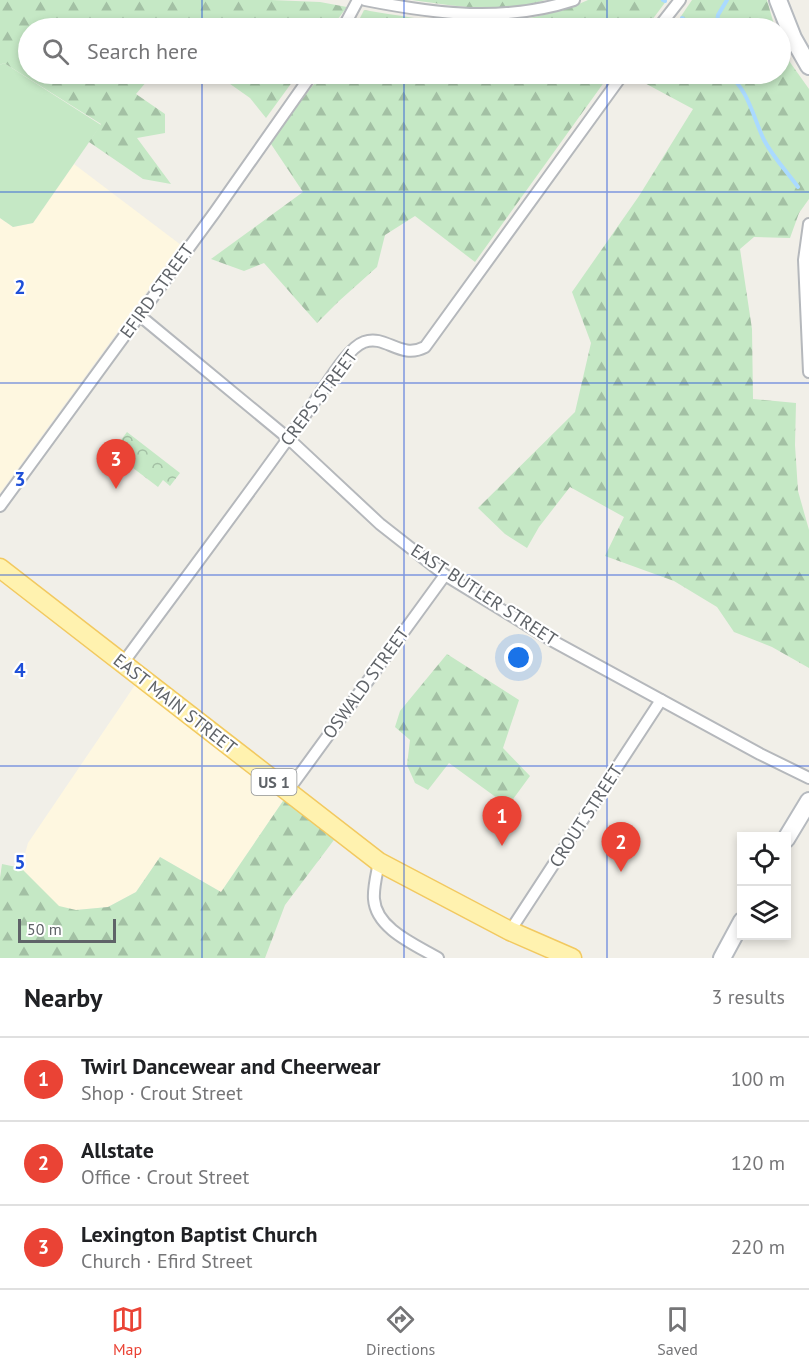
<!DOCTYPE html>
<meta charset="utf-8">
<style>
body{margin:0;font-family:"PT Sans",sans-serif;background:#f2f2f2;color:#202124}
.controls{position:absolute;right:18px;bottom:18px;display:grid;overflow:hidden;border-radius:0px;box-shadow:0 3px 9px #0003}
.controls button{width:54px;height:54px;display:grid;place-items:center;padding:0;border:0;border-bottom:2px solid #e0e0e0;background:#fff;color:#202124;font:30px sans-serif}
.scale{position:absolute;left:18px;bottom:15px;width:98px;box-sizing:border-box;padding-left:6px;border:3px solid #5f6368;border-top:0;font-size:16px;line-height:21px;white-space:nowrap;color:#5f6368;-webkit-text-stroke:4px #fff;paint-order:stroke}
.you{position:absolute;left:519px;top:658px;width:21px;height:21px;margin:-15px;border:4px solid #fff;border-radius:50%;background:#1a73e8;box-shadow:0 0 0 9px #1a73e833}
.badge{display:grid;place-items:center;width:39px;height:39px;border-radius:50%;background:#ea4335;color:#fff;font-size:20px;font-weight:700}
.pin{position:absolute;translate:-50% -50px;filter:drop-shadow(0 2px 3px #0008)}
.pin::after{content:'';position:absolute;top:32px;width:21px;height:18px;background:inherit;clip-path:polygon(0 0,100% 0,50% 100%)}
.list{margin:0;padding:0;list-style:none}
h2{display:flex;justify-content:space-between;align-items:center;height:78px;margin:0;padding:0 24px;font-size:26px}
h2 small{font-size:20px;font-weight:400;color:#757577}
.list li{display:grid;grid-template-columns:39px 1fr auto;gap:18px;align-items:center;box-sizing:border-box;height:84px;padding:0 24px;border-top:2px solid #e0e0e0}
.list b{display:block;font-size:22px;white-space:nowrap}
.list p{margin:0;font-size:20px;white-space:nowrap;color:#757577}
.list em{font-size:20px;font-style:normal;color:#757577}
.icon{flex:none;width:33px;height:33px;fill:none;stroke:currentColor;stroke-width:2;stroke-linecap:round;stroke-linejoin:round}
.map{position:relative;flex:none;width:809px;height:958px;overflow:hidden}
.search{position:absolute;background:#fff;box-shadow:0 3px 9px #0003;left:18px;right:18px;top:18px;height:66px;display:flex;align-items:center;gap:15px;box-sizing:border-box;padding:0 21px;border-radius:33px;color:#757577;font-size:22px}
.sheet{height:330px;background:#fff}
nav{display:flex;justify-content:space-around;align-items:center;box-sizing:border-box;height:84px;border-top:2px solid #e0e0e0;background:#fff;font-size:16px;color:#757577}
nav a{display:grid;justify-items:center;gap:3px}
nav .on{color:#ea4335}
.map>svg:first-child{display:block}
.commercial{fill:#fef7e0}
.grass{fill:#c5e8c5}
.forest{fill:url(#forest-firs)}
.park{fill:url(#park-crowns)}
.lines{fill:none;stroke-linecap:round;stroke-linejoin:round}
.stream{stroke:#aadaff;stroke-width:4}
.street-casing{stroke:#b5b8bc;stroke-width:14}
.secondary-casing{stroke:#b6babf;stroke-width:20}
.primary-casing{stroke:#f2c960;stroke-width:21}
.street{stroke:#fff;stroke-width:10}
.secondary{stroke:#fff;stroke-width:16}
.primary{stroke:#fff2af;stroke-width:18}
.grid{fill:none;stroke:#1d4ed8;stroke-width:1.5;stroke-opacity:0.55}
.labels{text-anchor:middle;stroke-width:4.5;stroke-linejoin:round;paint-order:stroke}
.shield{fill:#fff;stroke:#8f9295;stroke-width:1.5}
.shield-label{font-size:16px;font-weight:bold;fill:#5f6368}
.street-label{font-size:18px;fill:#5f6368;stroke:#fff}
.grid-label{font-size:20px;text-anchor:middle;font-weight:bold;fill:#1d4ed8;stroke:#fff;stroke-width:4.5;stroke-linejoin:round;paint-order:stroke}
</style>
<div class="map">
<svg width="809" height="958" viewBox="0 0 809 958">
<defs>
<pattern id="forest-firs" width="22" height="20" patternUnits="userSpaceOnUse" patternTransform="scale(1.5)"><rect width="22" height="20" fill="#c5e8c5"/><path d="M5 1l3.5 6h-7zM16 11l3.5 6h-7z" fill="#a3c0a4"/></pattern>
<pattern id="park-crowns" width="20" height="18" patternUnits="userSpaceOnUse" patternTransform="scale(1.5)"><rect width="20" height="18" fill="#c5e8c5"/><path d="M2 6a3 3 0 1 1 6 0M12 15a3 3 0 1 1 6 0" fill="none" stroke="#a3c0a4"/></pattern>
</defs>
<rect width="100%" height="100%" fill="#f1efe8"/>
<!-- commercial -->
<g class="commercial">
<polygon points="74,164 181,245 0,493 0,218 13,227 33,223"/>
<polygon points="135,685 283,801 221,892 160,857 136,892 108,907 76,910 59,907 21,868 28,843"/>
</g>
<!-- grass -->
<polygon class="grass" points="4,63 101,125 33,223 13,227 0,218 0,65"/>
<!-- forest -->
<g class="forest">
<polygon points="0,0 271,0 320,2 347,7 331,28 28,28 28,74 153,74 136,94 165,114 165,133 137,138 171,184 143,179 89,142 101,124 4,63 0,65"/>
<path d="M412,0h133c-43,15 -88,6 -133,0z"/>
<path d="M588,0h79l-21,28h-291l9,-18c32,5 65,11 97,14 38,2 92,-8 127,-24z"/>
<polygon points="692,0 767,0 775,28 673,28"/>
<polygon points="781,42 787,58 809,89 809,199 799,213 790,238 754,237 740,249 752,329 753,399 796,403 795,445 798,491 809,530 809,668 772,647 734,632 717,607 674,581 605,556 624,517 570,487 539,527 527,548 505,534 478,508 575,412 591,343 572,292 639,196 693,109 639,80 644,74 780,74"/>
<polygon points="216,74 298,74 266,118 250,98"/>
<polygon points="322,74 610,74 475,262 415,216 385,235 377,267 339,301 317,323 264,263 244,271 211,259 303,192 269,141"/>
<polygon points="447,654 519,700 503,748 530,776 508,806 449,763 428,790 415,783 407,765 410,740 395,727 400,711"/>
<polygon points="287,792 340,832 285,905 265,958 0,958 0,878 2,864 21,868 59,906 76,910 108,907 136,892 160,857 221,892 283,801"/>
</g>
<!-- park -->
<polygon class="park" points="127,432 180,473 170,486 163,480 158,487 112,452"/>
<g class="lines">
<!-- stream -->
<g class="stream">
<polyline points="663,0 665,1"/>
<polyline points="682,18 696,28"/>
<polyline points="716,28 718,15 727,0"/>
<path d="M728,74c21,17 25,43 36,66 9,17 23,32 34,47"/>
</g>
<!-- street casing -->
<g class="street-casing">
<g id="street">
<path d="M365,0c71,14 139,23 209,0"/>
<polyline points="343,28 358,0"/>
<polyline points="658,28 680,0"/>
<polyline points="809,224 804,260 809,372"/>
<polyline points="139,315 289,439 380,524 445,575 551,640 760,754 809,778"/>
<polyline points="0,506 215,212 312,74"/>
<path d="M123,663c64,-87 129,-173 192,-262 11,-15 32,-53 49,-59 22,-8 36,18 61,5l198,-273"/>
<polyline points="287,792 445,575"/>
<path d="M379,862c-2,11 -6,26 -5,37 2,30 42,46 64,59"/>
<polyline points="510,931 661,700"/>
</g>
</g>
<!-- secondary casing -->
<g class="secondary-casing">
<g id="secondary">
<polyline points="778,0 793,38 809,66"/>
<polyline points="786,839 809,801"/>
<polyline points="722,958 742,921"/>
</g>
</g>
<!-- primary casing -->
<g class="primary-casing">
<polyline id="primary" points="0,568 379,862 510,931 572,958"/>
</g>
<!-- street -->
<use href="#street" class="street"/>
<!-- secondary -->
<use href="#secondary" class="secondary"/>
<!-- primary -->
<use href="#primary" class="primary"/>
</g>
<!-- grid -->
<path class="grid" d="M202,0v28M404,0v28M607,0v28M202,74v884M404,74v884M607,74v884M0,192h809M0,383h809M0,575h809M0,766h809"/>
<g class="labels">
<!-- shield labels -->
<rect class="shield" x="251.5" y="769" width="45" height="26" rx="4.5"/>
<g class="shield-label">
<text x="274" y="788">US 1</text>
</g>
<!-- street labels -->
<g class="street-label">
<text transform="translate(157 291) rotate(-54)" y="6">EFIRD STREET</text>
<text transform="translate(319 398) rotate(-53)" y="6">CREPS STREET</text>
<text transform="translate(484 595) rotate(33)" y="6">EAST BUTLER STREET</text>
<text transform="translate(366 683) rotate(-54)" y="6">OSWALD STREET</text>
<text transform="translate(175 704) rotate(38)" y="6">EAST MAIN STREET</text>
<text transform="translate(586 816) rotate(-57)" y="6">CROUT STREET</text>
</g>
</g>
<g class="grid-label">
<text x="20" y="294">2</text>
<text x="20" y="486">3</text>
<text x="20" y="677">4</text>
<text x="20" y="869">5</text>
</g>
</svg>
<div class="controls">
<button><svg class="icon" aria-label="locate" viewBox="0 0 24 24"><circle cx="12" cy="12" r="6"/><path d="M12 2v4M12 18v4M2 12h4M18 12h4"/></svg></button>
<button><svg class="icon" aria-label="layers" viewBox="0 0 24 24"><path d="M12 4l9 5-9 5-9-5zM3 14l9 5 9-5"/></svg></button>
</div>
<div class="scale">50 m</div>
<div class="you"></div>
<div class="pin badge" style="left:502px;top:846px">1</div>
<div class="pin badge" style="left:621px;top:872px">2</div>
<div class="pin badge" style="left:116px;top:489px">3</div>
<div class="search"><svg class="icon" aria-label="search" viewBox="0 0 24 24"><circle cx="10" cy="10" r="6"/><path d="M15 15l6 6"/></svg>Search here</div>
</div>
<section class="sheet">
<h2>Nearby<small>3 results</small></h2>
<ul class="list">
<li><span class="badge">1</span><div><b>Twirl Dancewear and Cheerwear</b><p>Shop · Crout Street</p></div><em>100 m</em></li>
<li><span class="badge">2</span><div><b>Allstate</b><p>Office · Crout Street</p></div><em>120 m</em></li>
<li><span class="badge">3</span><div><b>Lexington Baptist Church</b><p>Church · Efird Street</p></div><em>220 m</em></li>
</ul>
</section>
<nav>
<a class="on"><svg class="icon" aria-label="map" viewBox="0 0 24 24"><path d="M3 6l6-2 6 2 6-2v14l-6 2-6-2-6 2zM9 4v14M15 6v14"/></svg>Map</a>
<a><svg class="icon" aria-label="directions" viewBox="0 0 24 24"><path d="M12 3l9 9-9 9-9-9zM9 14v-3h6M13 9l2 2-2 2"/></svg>Directions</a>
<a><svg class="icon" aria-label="saved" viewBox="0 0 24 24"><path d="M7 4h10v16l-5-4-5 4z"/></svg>Saved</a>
</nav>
